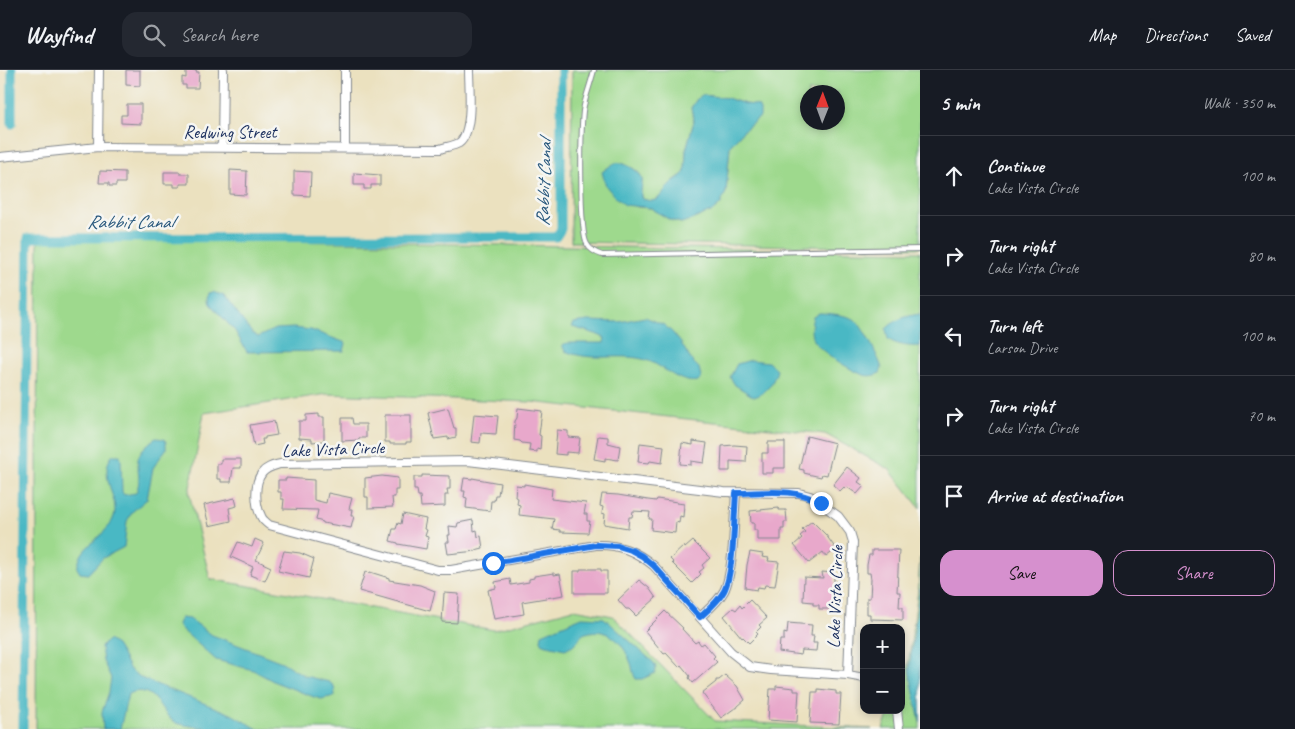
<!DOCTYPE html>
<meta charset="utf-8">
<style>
body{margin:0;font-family:Caveat,sans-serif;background:#242831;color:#f1f3f6}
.controls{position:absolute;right:15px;bottom:15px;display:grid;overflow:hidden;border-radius:10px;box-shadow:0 2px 8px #0003}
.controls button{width:45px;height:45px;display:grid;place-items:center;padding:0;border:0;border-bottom:1px solid #363941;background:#171b24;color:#f1f3f6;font:25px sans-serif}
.compass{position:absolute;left:800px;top:15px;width:45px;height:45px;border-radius:50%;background:#171b24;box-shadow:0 2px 8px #0003;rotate:1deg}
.stop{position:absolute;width:15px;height:15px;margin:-11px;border:4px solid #1a73e8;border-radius:50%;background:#fff}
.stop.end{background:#1a73e8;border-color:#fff;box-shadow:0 1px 5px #0008}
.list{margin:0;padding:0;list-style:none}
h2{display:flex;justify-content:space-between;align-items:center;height:65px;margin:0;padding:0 20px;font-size:21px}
h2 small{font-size:16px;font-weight:400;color:#9ea1a6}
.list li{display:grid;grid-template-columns:32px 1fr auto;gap:15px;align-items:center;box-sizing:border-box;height:80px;padding:0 20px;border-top:1px solid #363941}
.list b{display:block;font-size:19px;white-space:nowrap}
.list p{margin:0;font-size:16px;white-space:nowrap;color:#9ea1a6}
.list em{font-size:16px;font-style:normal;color:#9ea1a6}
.actions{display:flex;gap:10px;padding:15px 20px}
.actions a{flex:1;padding:11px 0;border:1px solid #d690ce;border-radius:15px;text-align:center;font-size:18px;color:#d690ce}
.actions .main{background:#d690ce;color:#111}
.icon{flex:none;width:28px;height:28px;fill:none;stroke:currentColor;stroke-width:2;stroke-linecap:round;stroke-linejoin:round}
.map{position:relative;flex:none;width:920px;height:659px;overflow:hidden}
header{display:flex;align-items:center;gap:30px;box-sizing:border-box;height:70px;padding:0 25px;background:#171b24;border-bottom:1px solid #363941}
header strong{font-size:24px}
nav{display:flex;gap:28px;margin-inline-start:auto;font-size:18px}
.search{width:350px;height:45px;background:#242831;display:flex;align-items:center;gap:12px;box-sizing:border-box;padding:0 18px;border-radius:15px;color:#9ea1a6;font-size:19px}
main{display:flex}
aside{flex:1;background:#171b24}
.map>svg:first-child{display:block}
.green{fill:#9ed98d;stroke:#5c8476;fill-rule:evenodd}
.water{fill:#4ab8c4;stroke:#327491}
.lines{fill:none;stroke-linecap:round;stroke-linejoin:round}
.canal{stroke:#4ab8c4;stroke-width:9}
.building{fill:#e8a8cb}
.lane-casing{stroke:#83888e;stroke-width:6}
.street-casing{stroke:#83888e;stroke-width:10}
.lane{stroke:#fff;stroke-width:4}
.street{stroke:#fff;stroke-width:8}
.route{stroke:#1a73e8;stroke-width:6}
.labels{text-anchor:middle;stroke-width:5;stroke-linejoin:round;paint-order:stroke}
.street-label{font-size:18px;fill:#1b2f5e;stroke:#f6f6f2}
.water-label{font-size:19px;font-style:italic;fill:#29587d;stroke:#f6f6f2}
</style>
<header>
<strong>Wayfind</strong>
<div class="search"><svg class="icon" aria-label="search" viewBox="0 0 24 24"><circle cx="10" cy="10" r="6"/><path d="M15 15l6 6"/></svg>Search here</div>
<nav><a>Map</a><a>Directions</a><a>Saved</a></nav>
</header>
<main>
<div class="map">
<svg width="920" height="659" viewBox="0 0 920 659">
<rect width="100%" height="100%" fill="#f6f6f2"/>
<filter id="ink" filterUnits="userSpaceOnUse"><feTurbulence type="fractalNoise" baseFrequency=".02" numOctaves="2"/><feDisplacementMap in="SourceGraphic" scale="10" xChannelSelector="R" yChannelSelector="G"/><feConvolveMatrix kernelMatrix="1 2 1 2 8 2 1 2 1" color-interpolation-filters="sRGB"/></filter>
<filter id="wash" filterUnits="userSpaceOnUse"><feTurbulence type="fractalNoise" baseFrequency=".0096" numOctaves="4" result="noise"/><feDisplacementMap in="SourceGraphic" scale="20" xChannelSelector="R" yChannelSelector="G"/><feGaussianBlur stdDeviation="1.12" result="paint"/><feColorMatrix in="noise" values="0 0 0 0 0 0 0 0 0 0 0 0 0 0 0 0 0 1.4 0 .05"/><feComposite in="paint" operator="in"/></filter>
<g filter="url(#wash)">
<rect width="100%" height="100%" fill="#ebe1bf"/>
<!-- green -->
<g class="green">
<path d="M572,0h348v178l-349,-6zM808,22h30v30h-30zM702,25l25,3 18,6 9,1 4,2 2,3 -30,36 -4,46 -6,13 -7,5 -32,13 -11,-3 -19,-12 -14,-1 -35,-35 20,-9c8,4 20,8 20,18 0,6 -2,11 -1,17 18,8 19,-3 29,-14 4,-5 11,-7 15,-12l1,-22 8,-29 -3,-13 6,-9z"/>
<polygon points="38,167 920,182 920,438 889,399 825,364 531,332 328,324 204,343 189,423 210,509 494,560 574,539 613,546 715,651 872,659 36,659"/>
<polygon points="920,488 920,659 883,659 890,640 901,640 901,611 908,594 918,520"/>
</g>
<!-- water -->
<g class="water">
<path d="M702,25l25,3 18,6 9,1 4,1 2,4v7l-17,14 -13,15 -4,46 -6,13 -7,6 -22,9 -10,3 -11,-3 -19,-12 -26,-3 -10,-8 -9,-11 -4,-14c4,-3 9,-7 13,-9 8,-2 25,8 27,15 1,6 -2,13 -1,20 18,8 19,-3 29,-14 4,-4 11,-7 15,-12l1,-22 8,-29 -3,-13 6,-9z"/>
<polygon points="214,222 224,226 252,263 258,267 275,259 294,258 311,260 346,273 344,281 247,282 235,261 210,234 209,229 210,223"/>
<path d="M819,243c9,0 27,2 35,6 9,6 24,38 28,49l-2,5c-5,2 -10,4 -16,2 -11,-3 -46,-25 -51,-35 -3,-8 -2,-15 0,-23z"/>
<path d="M920,244v32c-11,1 -24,-1 -32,-7l-2,-10c10,-10 20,-13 34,-15z"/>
<path d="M645,247l19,8 8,7 9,11 10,17 8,8 2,9 -2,4c-21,4 -34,-15 -53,-21 -27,-8 -52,3 -81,-9l-3,-6 5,-2h37l1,-5 -9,-4 -24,-7 2,-4 14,-2 31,1z"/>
<path d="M751,290l17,2 9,8c-3,12 -11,24 -23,27l-19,-12 -5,-8 7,-13z"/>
<path d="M156,368l8,1 2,3v7l-13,19 -6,31 -14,12 -6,10 -3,26 -21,11 -15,16 -8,-1 -3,-5c2,-6 3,-13 8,-18 9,-11 29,-22 30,-39 1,-16 -17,-40 -2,-56h7l1,5 1,32 2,3 12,-2c10,-24 -12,-34 20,-55z"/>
<polygon points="920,518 920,652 909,600"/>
<path d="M582,547l22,1 49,44 3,5 -1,6 -13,6h-6c-4,-6 -3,-12 -6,-18 -7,-19 -23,-35 -44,-28 -5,1 -6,5 -8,8 -4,4 -9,6 -13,8l-22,-5 -2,-4 1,-6z"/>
<polygon points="181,548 190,549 212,565 282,592 305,606 329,612 334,616 335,626 321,629 314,627 275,612 253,600 216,590 180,558 178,554"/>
<path d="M108,570l8,5 5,8 9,17 13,9 88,35 27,15c-24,0 -61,0 -82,-6 -17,-9 -20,-41 -48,-29l-8,35h-17l-1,-17 7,-20 2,-14 -8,-17 -2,-14z"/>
</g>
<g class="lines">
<!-- canal -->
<g class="canal">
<polyline points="12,54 12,0"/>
<polyline points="23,659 28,168 556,167 561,159 561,0"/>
</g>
</g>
<g id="blocks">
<!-- building -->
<g class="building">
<polygon points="126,0 140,0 140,16 126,15"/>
<polygon points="186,0 196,0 196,2 199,2 198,18 186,18 186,15 182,15 182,7 186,8"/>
<polygon points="127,34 141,34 141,54 121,53 121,45 127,45"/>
<polygon points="230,100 247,101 246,125 230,124"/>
<polygon points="100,101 125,102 125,113 116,113 116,116 109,116 109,113 99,113"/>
<polygon points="294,101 311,102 310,126 294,125"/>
<polygon points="164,102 180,102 180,104 189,104 189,114 180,114 180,117 174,117 174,114 164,114"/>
<polygon points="354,103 380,105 380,115 371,115 371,119 364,119 364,115 354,115"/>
<polygon points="448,338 454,358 456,358 456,367 448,369 448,367 434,369 428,343"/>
<polygon points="518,338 542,341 539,365 541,366 540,380 537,379 537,382 529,381 530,374 522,373 520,371 514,370 515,351 517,348"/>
<polygon points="319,344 319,347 324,347 324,371 312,372 312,369 299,368 299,351 306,351 306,345"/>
<polygon points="474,344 498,346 496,364 481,363 480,373 471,372"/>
<polygon points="385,345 411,345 411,372 406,372 406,374 390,374 390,372 385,372"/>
<polygon points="342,348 352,348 353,354 366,354 366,368 359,368 359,370 342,371"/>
<polygon points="274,351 277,365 265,367 265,369 262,369 263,374 254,376 250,355"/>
<polygon points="557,360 568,361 568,367 580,368 578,383 566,382 566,385 555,384"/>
<polygon points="598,366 608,367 608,373 620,376 618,390 605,388 605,391 594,389"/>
<polygon points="807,366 835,373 827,405 822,404 821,407 812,405 804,403 804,400 799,399"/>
<polygon points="693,371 707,373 704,393 691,391 691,395 680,394 682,373 693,375"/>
<polygon points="768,372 785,372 785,398 773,398 773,403 762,403 762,383 768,383"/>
<polygon points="640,373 664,376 662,393 650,391 649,393 638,392"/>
<polygon points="734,375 747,376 746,392 730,391 730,401 721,401 722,376"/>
<polygon points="221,389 241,389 241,398 233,398 231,412 221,412 221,409 217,409 217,394 221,394"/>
<polygon points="847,397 861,408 858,412 864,416 857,424 847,417 846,419 844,417 840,421 833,415"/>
<polygon points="422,405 450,406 450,419 447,419 448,425 445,425 445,436 421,437 420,426 418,426 417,420 414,420 414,407 422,407"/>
<polygon points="382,406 398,408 398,420 395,420 395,427 392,427 393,437 368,438 368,427 365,427 365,408"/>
<polygon points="286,408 314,410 314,430 326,433 328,423 352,428 349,439 352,439 351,446 354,446 351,458 323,453 323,452 316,450 318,440 283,439 284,429 281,429 281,422 278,422 278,410 286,410"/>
<polygon points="464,408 472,409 472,408 500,413 498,425 495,425 494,431 491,431 490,441 466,438 467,428 464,427 465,421 462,421"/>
<polygon points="524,414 552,419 551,429 586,433 584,444 587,444 587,451 590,451 588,463 560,462 560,460 552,459 554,449 519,445 520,435 517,434 518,428 515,427 516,415 524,416"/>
<polygon points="602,424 618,425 648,430 656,431 657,429 677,432 677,433 684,434 683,447 680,446 679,453 676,452 675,463 651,460 652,449 649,449 650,442 633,441 632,447 629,447 628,458 604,454 605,444 602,443 603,437 600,436"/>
<polygon points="235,428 237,436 229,438 231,451 209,456 204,435"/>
<polygon points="779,438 779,440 786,440 787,452 784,452 784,459 781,459 781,470 757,470 757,460 754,460 754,453 751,453 750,441"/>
<polygon points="403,444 426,449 424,459 427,460 425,466 428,467 426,479 398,474 398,473 390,471 393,459 396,459 398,453 401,454"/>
<polygon points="473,450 474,461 477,460 478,467 481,466 483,478 475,480 476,481 448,484 446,472 449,472 448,465 450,465 449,456 457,457 458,453"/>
<polygon points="812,451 826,465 836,479 826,487 823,482 809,493 794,475 802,468 800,466 805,462 802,459"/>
<polygon points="255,469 264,473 256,490 271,497 265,511 250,505 253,497 231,487 238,472 252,477"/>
<polygon points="693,471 710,488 702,495 704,498 699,502 701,504 692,513 672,493 673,492 670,489 684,476 685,478"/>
<polygon points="872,480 899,480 897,522 900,522 899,537 903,537 903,550 870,549 870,544 867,544 867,528 870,528 871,509 870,503 867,503 867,495 869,485 872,485"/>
<polygon points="284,481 300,483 314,489 309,508 278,501"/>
<polygon points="750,482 763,484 762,487 769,488 768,491 779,492 775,516 765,515 764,518 758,517 757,520 745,518 747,495"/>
<polygon points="580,499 601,499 601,501 607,501 607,523 574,523 574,501 580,501"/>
<polygon points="365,502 370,503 370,502 389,508 389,510 420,515 435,521 430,541 359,521"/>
<polygon points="822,502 834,503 834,511 835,511 832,539 819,539 819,535 813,535 813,532 803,531 804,507 823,508"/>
<polygon points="554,503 554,505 560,504 564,525 522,532 524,544 494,549 488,520 496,518 495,512 510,509 511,515 529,512 529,509 534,508 534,506"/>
<polygon points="639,510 649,518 656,528 636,546 629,539 626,539 618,530"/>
<polygon points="444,523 459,524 457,553 442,552"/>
<polygon points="750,530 767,548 759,555 761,557 756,562 758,564 749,573 743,567 742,568 724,546 733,538 736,540 740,535 742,538"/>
<polygon points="665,541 683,558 682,559 695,573 698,571 701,575 704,573 715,586 713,588 717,592 693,613 689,608 690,606 681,595 679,597 666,583 664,584 645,561"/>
<polygon points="788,553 812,555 811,566 814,566 813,573 817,573 816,581 802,580 801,585 779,582 780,570 784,570 784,563 787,564"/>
<polygon points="725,605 737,616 745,630 738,636 737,638 735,638 721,648 702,623 716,612 716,610 719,610"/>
<polygon points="776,616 794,618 794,621 799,621 797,652 768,650 770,619 776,619"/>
<polygon points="818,619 836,621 836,624 841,624 839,654 810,653 812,622 818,622"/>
</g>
</g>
</g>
<g filter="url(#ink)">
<use href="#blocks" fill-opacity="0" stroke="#83888e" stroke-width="1"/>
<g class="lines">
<!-- lane casing -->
<g class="lane-casing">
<path id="lane" d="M594,0c-3,13 -9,27 -11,41 -2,19 -4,120 4,133 3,6 9,9 15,11l318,-6"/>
</g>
<!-- street casing -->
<g class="street-casing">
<g id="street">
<polyline points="98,77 99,0"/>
<polyline points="222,77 223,0"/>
<polyline points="345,77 345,0"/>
<path d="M0,87l98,-10 342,2c5,-2 14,-3 19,-6 15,-11 10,-56 10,-73"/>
<path d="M700,547c9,-8 18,-15 24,-26 10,-19 10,-74 12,-98"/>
<path d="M848,605l5,-133 -3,-10 -12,-16 -28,-20 -11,-3 -75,-1 -256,-31 -188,3c-7,2 -13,3 -18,9 -8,10 -7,32 -1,43 1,4 5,6 8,9l169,45h13l145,-25c23,-1 40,6 58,21l77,86 19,15 21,3 77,5 16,3"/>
<polyline points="897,640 899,659"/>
</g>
</g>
<!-- lane -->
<use href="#lane" class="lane"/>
<!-- street -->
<use href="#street" class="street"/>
</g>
</g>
<g class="lines" filter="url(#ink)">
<!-- route -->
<path class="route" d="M493,493l103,-18 22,1 13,4 11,6 12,10 46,51c9,-8 18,-15 24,-26 10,-19 10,-74 12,-98 29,0 59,-6 85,10"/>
</g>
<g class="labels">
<!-- street labels -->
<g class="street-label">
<text x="230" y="68">Redwing Street</text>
<text transform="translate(333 379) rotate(-2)" y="6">Lake Vista Circle</text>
<text transform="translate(835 527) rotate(-88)" y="6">Lake Vista Circle</text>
</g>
<!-- water labels -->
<g class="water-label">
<text transform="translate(543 113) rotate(-88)" y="7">Rabbit Canal</text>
<text x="130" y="158">Rabbit Canal</text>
</g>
</g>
</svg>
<div class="controls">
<button>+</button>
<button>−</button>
</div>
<svg class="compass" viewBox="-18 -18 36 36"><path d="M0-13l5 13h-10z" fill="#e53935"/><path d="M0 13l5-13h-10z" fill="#9ea1a6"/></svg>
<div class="stop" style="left:493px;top:493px"></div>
<div class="stop end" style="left:821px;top:433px"></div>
</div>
<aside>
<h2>5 min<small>Walk · 350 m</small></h2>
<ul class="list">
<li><svg class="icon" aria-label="ahead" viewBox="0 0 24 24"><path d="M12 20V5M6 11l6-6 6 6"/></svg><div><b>Continue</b><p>Lake Vista Circle</p></div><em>100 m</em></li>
<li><svg class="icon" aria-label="right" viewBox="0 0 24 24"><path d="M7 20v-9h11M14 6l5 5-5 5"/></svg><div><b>Turn right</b><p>Lake Vista Circle</p></div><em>80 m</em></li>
<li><svg class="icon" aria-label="left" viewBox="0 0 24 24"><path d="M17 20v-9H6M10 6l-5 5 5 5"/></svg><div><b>Turn left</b><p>Larson Drive</p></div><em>100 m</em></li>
<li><svg class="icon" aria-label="right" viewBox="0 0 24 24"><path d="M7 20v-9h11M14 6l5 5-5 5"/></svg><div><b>Turn right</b><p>Lake Vista Circle</p></div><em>70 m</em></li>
<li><svg class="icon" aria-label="arrive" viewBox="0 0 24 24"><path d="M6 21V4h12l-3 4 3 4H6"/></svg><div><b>Arrive at destination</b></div></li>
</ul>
<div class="actions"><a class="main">Save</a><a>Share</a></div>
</aside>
</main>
